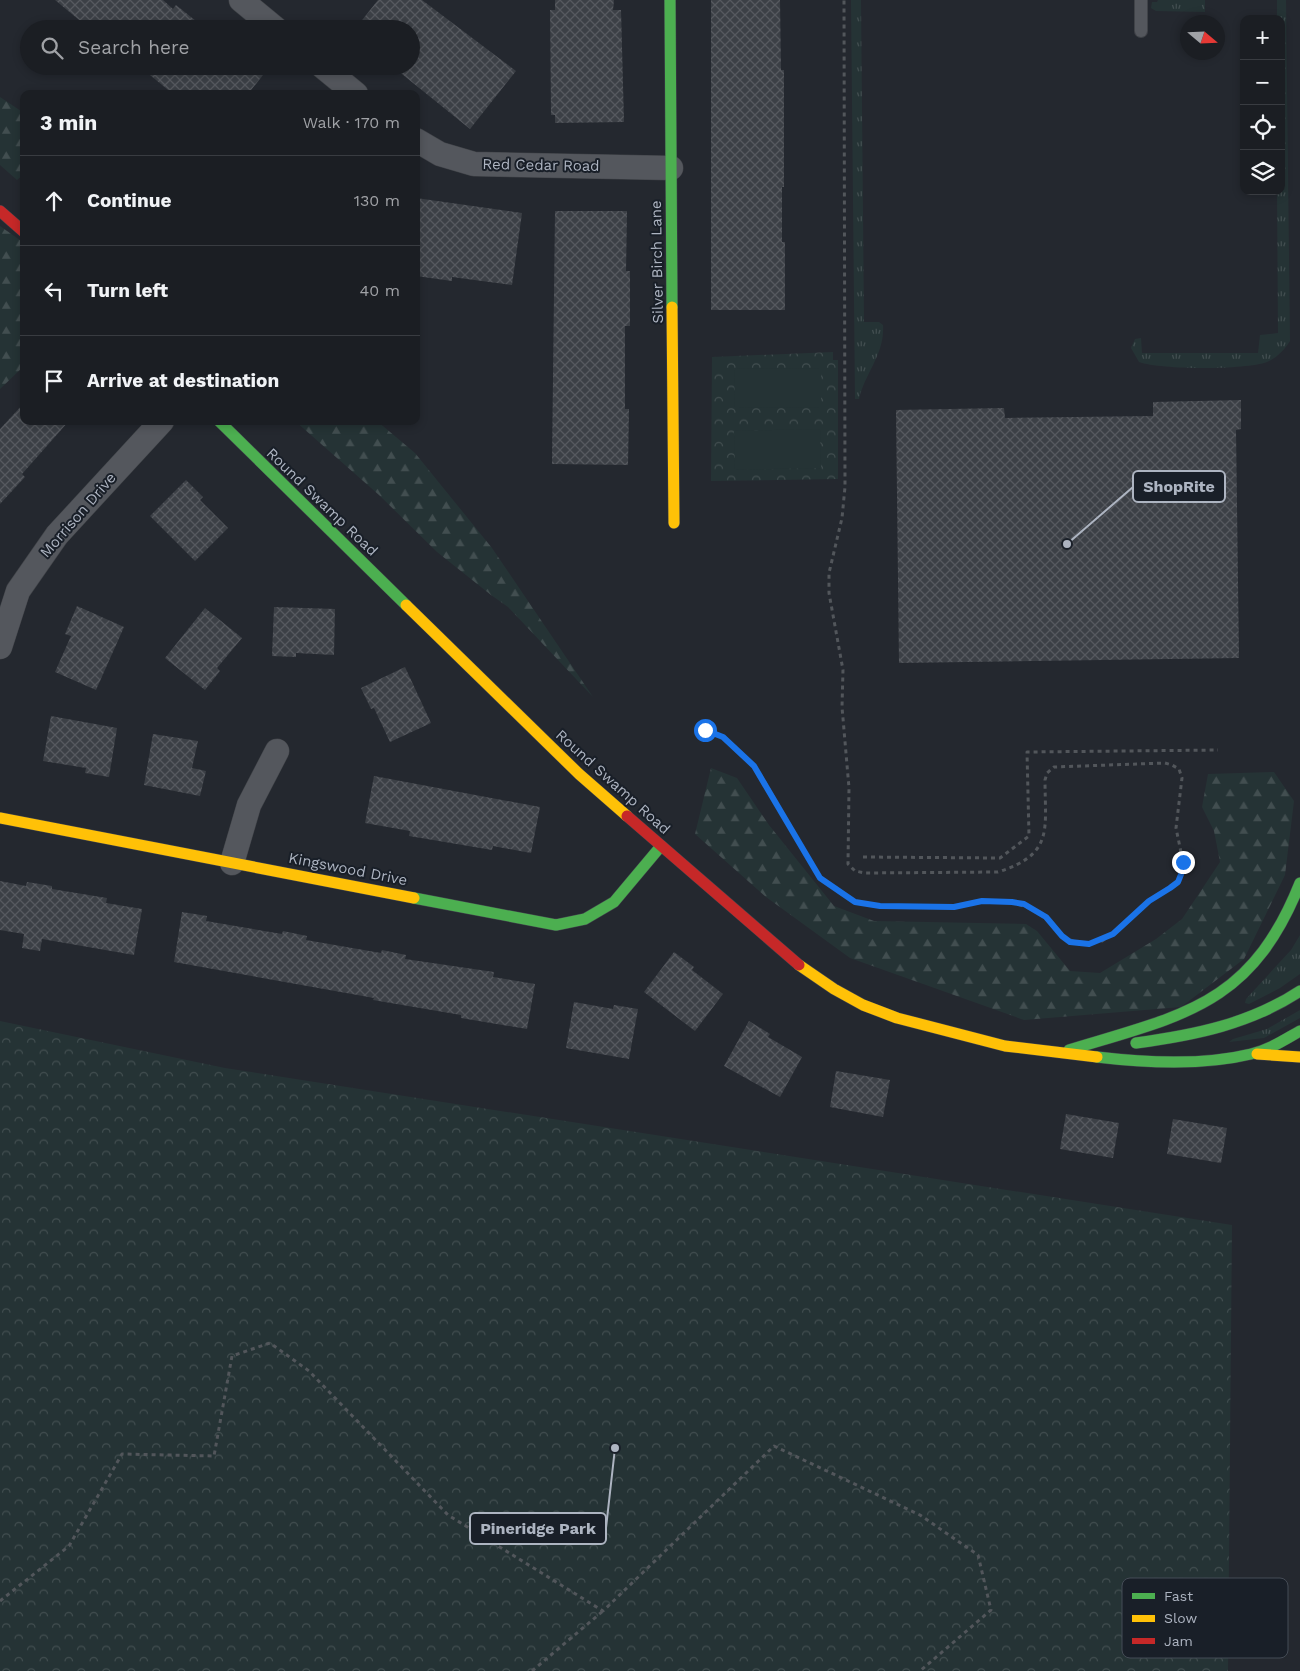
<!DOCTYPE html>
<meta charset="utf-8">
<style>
body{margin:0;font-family:"Work Sans",sans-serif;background:#24272b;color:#f1f3f6}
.controls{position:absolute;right:15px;top:15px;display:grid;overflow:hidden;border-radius:10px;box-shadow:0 2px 8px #0003}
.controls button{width:45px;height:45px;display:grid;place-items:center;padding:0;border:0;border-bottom:1px solid #393c41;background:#1b1e23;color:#f1f3f6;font:25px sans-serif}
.compass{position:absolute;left:1180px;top:15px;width:45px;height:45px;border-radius:50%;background:#1b1e23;box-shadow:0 2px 8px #0003;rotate:109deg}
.stop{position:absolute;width:15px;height:15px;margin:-11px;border:4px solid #1a73e8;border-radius:50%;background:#fff}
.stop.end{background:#1a73e8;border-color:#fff;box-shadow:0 1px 5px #0008}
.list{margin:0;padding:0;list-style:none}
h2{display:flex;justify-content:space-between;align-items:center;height:65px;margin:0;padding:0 20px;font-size:21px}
h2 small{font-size:16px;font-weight:400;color:#a0a2a6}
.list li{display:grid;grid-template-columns:32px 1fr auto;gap:15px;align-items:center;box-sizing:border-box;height:90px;padding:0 20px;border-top:1px solid #393c41}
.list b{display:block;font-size:19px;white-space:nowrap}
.list em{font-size:16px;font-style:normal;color:#a0a2a6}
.icon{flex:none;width:28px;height:28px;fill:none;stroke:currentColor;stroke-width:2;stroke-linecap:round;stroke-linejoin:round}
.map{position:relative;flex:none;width:1300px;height:1671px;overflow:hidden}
.search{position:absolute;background:#1b1e23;box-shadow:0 2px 8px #0003;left:20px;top:20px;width:400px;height:55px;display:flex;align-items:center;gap:12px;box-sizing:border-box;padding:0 18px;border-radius:28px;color:#a0a2a6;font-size:19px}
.panel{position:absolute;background:#1b1e23;box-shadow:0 2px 8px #0003;left:20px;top:90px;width:400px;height:335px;border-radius:10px}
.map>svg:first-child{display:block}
.grass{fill:url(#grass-tufts)}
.forest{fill:url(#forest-firs)}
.park{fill:url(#park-crowns)}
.pitch{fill:#253335}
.building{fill:url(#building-cross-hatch)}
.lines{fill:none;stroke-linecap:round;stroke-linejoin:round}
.lane-casing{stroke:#404348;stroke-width:14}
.street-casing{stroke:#404348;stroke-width:25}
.fast-casing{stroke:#41454c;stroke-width:12}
.slow-casing{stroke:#41454c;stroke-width:12}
.jam-casing{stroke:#41454c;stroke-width:12}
.path{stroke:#52565b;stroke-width:3;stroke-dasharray:4 4;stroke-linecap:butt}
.lane{stroke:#54575d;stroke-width:12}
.street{stroke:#54575d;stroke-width:24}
.fast{stroke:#4caf50;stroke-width:11}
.slow{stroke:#ffc107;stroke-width:11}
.jam{stroke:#c62828;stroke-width:11}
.route{stroke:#1a73e8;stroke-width:6}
.labels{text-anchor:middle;stroke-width:4;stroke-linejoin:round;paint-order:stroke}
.street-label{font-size:15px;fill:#adb4c1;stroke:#191f28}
.key{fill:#191f28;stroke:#454c56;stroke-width:1}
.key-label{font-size:14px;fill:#adb4c1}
.leader{fill:none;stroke:#adb4c1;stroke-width:2}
.callout-dot{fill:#adb4c1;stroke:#191f28;stroke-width:2}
.callout{fill:#191f28;stroke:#adb4c1;stroke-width:2}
.callout-label{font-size:16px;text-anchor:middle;font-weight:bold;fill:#adb4c1}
</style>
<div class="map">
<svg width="1300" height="1671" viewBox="0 0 1300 1671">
<defs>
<pattern id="grass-tufts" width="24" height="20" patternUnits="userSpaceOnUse" patternTransform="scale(1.25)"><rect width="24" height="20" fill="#253335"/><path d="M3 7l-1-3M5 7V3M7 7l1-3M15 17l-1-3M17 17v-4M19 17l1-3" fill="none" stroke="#424e50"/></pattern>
<pattern id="forest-firs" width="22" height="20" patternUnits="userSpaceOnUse" patternTransform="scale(1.25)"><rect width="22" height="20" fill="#253335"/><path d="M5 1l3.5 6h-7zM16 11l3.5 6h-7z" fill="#424e50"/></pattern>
<pattern id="park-crowns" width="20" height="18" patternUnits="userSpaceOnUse" patternTransform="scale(1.25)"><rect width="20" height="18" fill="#253335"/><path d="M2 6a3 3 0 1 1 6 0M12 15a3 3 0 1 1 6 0" fill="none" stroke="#424e50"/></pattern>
<pattern id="building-cross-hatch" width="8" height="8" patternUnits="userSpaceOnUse" patternTransform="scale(1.25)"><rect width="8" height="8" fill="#3c4046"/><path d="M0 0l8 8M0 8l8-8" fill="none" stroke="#56595f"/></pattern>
</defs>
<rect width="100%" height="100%" fill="#24282f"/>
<!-- grass -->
<g class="grass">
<path d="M851,0h10l3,322h15l4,3c2,29 -18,48 -24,74h-4z"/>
<polygon points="1158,0 1205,0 1205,12 1156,11 1151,8 1152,2 1157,2"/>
<path d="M1277,0h9l4,341c-5,8 -13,17 -23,21 -22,8 -105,8 -128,0l-8,-14 4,-9 6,-1 1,15h116l2,-18 18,-2 -1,-142h4v-172h-4z"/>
<polygon points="1300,935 1300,974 1280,988 1249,1004 1245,1003 1246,999 1291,950"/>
<polygon points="1300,1010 1300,1018 1264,1038 1229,1042 1233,1039 1267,1029"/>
</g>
<!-- forest -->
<g class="forest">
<polygon points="0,97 24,113 24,174 17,180 0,165"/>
<polygon points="0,226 24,243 24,366 0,389"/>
<polygon points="295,421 377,421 415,453 492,548 593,697 508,607 491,595 437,552 379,495"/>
<polygon points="711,768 737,778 769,825 834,906 874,921 1026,924 1037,931 1070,971 1100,973 1156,939 1182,919 1220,862 1214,831 1202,807 1208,774 1274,772 1294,801 1285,875 1244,959 1181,1007 1024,1020 850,958 766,897 695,834"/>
</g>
<!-- park -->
<g class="park">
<polygon points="833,352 833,360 838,360 838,479 711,481 712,357"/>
<polygon points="0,1021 225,1068 1232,1225 1228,1671 0,1671"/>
</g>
<!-- pitch -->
<g class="pitch">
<polygon points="821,368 821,407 735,408 734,369"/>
<polygon points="820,429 821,468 735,470 734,431"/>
</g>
<!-- building -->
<g class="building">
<polygon points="55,0 163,0 173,9 176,5 206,29 90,29"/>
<polygon points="378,0 422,0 516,71 470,129 392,66 411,66 411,29 355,29"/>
<polygon points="555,0 614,0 613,10 621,10 624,122 555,123 555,115 551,115 550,10 555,10"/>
<polygon points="711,0 780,0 781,70 784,70 784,187 782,187 782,242 785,242 785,310 711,310"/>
<polygon points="139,66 253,66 263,75 248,94 173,94"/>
<polygon points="416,198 522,213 512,285 452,277 452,281 416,276"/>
<polygon points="555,211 627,211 626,271 630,271 630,326 625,326 625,409 629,409 628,465 552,464"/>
<polygon points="1241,400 1241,429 1236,430 1239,658 899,663 896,410 1004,408 1005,418 1153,416 1153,402"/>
<polygon points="24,403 24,421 69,421 22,474 25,477 0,504 0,429"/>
<polygon points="186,480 203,497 200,500 228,528 195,561 150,516"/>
<polygon points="77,606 124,627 96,690 55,672 71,636 65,634"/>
<polygon points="274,607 335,609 334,655 296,653 296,657 272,656"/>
<polygon points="205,608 242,638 217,668 220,671 205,690 165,658"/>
<polygon points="405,667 431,723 390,742 374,708 371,709 361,688"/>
<polygon points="51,716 117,728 109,777 85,773 86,768 43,761"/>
<polygon points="153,734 198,741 192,768 206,771 200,796 144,785"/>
<polygon points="374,776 540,807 531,853 493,846 492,850 433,840 409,836 410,831 365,823"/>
<polygon points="0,881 26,886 27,882 52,886 52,889 107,898 106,903 142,909 134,955 42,939 40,951 22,948 24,934 0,930"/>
<polygon points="182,912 207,916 206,921 282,934 283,931 307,936 306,940 381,953 382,950 406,955 405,959 494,972 493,977 535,984 527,1029 461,1018 461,1015 373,1000 374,998 174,962"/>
<polygon points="674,952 694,967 692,970 723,994 695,1031 644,992"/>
<polygon points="574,1002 613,1009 614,1005 638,1009 629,1059 566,1048"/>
<polygon points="749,1021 770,1034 768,1037 802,1057 780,1097 724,1066"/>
<polygon points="836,1071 890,1080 883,1117 830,1107"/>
<polygon points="1066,1114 1119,1123 1113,1158 1060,1149"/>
<polygon points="1173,1119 1227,1128 1221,1163 1167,1154"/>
</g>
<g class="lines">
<!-- lane casing -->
<g class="lane-casing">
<polyline id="lane" points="1141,0 1141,31"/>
</g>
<!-- street casing -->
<g class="street-casing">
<g id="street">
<polyline points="241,0 276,29"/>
<polyline points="322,66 356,94"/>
<polyline points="416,140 440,154 474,164 671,168"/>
<polyline points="0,647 18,591 57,535 162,421"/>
<polyline points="232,863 249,805 277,751"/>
</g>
</g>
<!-- fast casing -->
<g class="fast-casing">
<g id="fast">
<polyline points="670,0 672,307"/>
<polyline points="219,421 406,605"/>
<polyline points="414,898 556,925 585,919 614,902 661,846"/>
<path d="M1136,1043c59,-8 114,-19 164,-52"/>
<path d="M1069,1050c114,-35 182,-44 231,-167"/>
<path d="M1097,1057c50,6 105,9 154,-3 18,-4 33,-14 49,-23"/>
</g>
</g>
<!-- slow casing -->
<g class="slow-casing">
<g id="slow">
<polyline points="672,307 674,523"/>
<polyline points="406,605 579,774 627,816"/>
<polyline points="0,818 414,898"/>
<polyline points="799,965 834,989 863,1005 897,1018 1005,1046 1097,1057"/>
<polyline points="1257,1054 1300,1057"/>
</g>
</g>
<!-- jam casing -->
<g class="jam-casing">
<g id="jam">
<polyline points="0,211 24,232"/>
<polyline points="627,816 799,965"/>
</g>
</g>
<!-- path -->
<g class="path">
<path d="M697,731l8,-1 10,2 29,23 18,22 58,101 23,17 12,7 25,4 74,1 28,-6 30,1 25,9 9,6 16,19 17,8 23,-3 11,-7 36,-33 21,-12 8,-8 4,-9 1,-10 -7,-34 6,-50 -3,-9 -7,-4 -7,-2 -111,4 -7,6 -2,7c0,50 9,74 -47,92l-133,1 -10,-2 -7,-7 1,-76 -7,-81 1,-37 -14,-77v-20l13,-55 3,-31 -1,-487"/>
<polyline points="863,857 1000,858 1029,836 1027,752 1218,750"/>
<polyline points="0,1601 69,1546 122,1454 214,1456 232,1356 270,1343 309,1371 448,1515 603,1611 774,1446 920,1515 978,1555 991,1610 920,1671"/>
<polyline points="532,1671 603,1611"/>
</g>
<!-- lane -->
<use href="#lane" class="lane"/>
<!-- street -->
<use href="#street" class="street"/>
<!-- fast -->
<use href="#fast" class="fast"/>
<!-- slow -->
<use href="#slow" class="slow"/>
<!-- jam -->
<use href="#jam" class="jam"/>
</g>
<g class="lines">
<!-- route -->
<polyline class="route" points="705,730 723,737 754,766 820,878 855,902 880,906 954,907 982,901 1012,902 1024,904 1046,917 1062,936 1070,942 1089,944 1113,934 1149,901 1170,888 1178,882 1182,872 1183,862"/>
</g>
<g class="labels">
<!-- street labels -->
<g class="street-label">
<text transform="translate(541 165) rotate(1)" y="5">Red Cedar Road</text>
<text transform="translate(657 262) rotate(-91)" y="5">Silver Birch Lane</text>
<text transform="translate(322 502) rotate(44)" y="5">Round Swamp Road</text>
<text transform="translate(78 515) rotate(-49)" y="5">Morrison Drive</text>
<text transform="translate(613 782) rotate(42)" y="5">Round Swamp Road</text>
<text transform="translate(348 869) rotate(11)" y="5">Kingswood Drive</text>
</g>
</g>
<!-- legend -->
<rect x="1122" y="1578" width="166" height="80" rx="8" class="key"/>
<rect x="1132" y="1593" width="23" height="6" fill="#4caf50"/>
<rect x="1132" y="1615" width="23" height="7" fill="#ffc107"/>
<rect x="1132" y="1638" width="23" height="6" fill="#c62828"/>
<g class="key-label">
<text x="1164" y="1601">Fast</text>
<text x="1164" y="1623">Slow</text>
<text x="1164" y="1646">Jam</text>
</g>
<!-- callouts -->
<path class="leader" d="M1067 544L1133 487M615 1448L606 1528"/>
<g class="callout-dot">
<circle cx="1067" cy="544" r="5"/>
<circle cx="615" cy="1448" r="5"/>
</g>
<g class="callout">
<rect x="1133" y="471" width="92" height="31" rx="5"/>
<rect x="470" y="1513" width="136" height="31" rx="5"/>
</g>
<g class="callout-label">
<text x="1179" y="492">ShopRite</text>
<text x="538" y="1534">Pineridge Park</text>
</g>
</svg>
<div class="controls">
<button>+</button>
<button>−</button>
<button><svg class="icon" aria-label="locate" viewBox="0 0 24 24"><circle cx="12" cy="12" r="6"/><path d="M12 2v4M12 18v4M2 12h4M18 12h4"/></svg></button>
<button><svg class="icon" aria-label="layers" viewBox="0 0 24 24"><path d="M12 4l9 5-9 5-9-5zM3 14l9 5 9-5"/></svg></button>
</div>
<svg class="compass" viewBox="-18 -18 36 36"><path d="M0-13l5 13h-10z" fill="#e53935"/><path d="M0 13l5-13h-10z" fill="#a0a2a6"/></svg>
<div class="stop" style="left:705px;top:730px"></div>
<div class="stop end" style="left:1183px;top:862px"></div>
<div class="search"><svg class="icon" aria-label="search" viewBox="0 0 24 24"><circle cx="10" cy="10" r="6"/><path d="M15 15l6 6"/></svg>Search here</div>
<section class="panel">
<h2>3 min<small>Walk · 170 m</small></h2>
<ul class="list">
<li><svg class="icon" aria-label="ahead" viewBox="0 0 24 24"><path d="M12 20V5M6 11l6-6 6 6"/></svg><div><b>Continue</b></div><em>130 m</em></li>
<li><svg class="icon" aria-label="left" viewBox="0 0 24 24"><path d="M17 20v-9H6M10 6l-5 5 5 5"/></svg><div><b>Turn left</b></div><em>40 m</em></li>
<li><svg class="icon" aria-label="arrive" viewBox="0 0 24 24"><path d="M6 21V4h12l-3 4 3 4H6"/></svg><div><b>Arrive at destination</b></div></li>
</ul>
</section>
</div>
